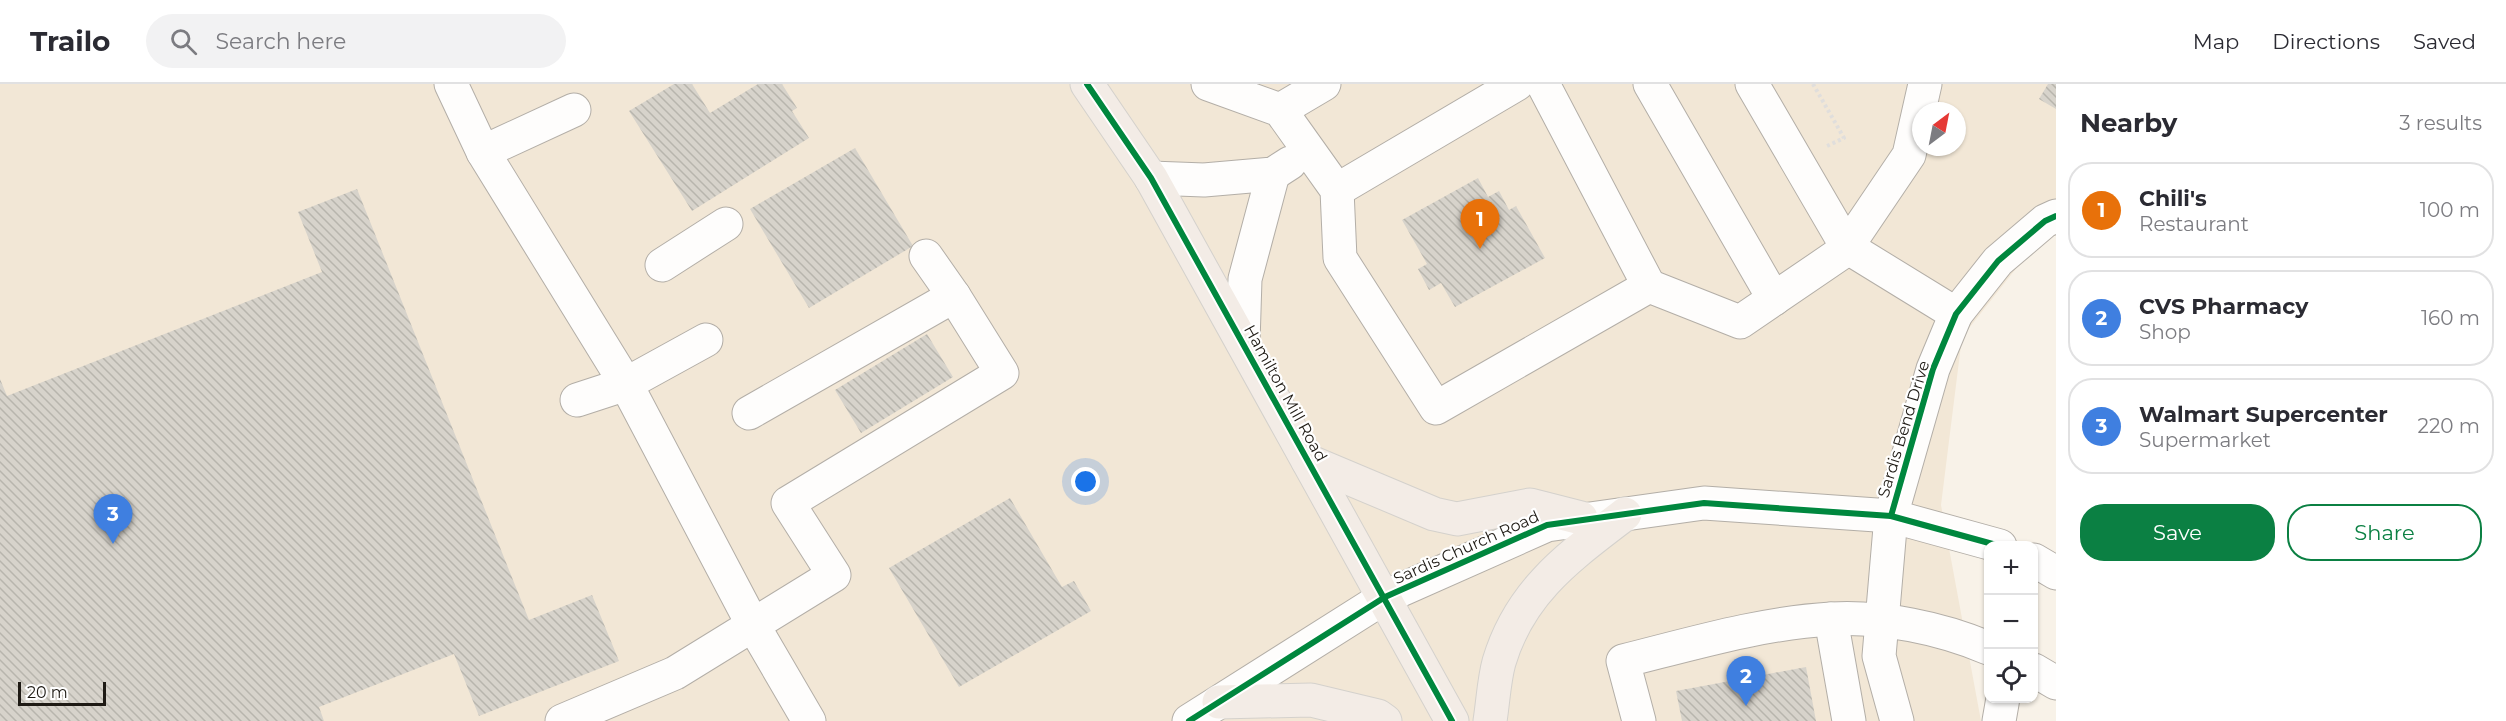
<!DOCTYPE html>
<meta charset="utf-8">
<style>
body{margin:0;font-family:Montserrat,sans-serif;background:#f2f2f3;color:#2b2b33}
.controls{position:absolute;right:18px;bottom:18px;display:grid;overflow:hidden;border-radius:12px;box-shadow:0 2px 4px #0004}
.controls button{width:54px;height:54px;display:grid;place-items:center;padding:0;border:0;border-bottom:2px solid #e1e1e2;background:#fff;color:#2b2b33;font:30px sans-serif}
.compass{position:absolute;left:1912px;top:18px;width:54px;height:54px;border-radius:50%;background:#fff;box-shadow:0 2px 4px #0004;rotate:32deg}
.scale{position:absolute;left:18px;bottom:15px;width:88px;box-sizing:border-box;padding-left:6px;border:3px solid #1e1a14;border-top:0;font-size:16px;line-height:21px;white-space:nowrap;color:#1e1a14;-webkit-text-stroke:4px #fff;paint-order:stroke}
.you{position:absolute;left:1086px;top:398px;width:21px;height:21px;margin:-15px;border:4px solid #fff;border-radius:50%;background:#1a73e8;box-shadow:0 0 0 9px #1a73e833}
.badge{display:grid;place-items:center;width:39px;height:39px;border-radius:50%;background:#0b8043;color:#fff;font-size:20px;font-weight:700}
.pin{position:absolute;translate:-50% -50px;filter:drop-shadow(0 2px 3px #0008)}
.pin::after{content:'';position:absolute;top:32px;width:21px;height:18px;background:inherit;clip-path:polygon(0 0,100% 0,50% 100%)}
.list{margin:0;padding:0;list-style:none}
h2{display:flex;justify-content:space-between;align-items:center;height:78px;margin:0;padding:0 24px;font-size:26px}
h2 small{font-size:20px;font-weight:400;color:#7c7c81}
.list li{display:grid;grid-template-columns:39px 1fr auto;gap:18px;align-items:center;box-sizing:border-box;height:96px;margin:0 12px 12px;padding:0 12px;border:2px solid #e1e1e2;border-radius:24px}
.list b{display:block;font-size:22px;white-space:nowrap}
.list p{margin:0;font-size:20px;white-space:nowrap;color:#7c7c81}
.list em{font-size:20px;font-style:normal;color:#7c7c81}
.actions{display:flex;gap:12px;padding:18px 24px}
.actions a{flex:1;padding:14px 0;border:2px solid #0b8043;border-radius:24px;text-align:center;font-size:21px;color:#0b8043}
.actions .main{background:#0b8043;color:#fff}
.icon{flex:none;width:33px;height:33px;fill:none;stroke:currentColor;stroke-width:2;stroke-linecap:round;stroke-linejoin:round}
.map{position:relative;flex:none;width:2056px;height:637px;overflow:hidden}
header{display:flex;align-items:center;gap:36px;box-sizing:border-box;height:84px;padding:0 30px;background:#fff;border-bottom:2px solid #e1e1e2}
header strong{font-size:28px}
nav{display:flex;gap:33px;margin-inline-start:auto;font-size:21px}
.search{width:420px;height:54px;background:#f2f2f3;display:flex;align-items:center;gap:15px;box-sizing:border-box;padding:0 21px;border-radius:33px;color:#7c7c81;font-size:22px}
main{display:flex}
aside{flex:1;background:#fff}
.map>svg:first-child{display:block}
.built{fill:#f2e7d6;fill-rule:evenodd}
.building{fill:url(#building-back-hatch)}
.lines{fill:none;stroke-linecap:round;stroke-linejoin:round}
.minor-casing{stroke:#b3aea7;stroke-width:35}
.major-casing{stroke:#d4d1cc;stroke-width:35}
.path{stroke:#e0dedc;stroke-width:4;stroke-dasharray:3 3;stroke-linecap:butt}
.minor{stroke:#fefdfc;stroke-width:33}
.major{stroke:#f3ece6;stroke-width:33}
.cycleway-casing{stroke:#fff;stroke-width:10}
.cycleway{stroke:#00873e;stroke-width:6}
.labels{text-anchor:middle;stroke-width:4.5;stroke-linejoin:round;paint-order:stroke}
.street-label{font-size:16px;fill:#1e1a14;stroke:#fff}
</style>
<header>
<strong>Trailo</strong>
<div class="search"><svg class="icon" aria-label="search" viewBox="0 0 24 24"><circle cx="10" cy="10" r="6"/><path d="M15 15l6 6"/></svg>Search here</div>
<nav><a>Map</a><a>Directions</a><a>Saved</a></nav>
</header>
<main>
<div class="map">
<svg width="2056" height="637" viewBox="0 0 2056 637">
<defs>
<pattern id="building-back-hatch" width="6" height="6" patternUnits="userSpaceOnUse" patternTransform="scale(1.5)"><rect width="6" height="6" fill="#d7d3cb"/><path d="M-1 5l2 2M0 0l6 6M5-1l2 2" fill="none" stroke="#b8b5ad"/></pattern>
</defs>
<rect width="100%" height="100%" fill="#f8f2e8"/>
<!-- built -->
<path class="built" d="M0,0h2056v134l-94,119 -21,168 40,216h-1981zM1921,27h36v36h-36z"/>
<!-- building -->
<g class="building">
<polygon points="674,0 692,0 710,29 758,0 782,0 797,24 792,27 809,54 692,127 629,27"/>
<polygon points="2048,0 2056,0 2056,25 2039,15"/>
<polygon points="855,64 913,162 809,224 750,125"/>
<polygon points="1478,94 1488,113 1499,107 1509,126 1516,122 1545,174 1455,223 1441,199 1429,206 1418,185 1427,180 1402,136"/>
<polygon points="357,105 529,536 592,511 619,577 479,632 454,570 319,623 324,637 0,637 0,295 7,312 322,188 298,128"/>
<polygon points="927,250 953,293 861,349 835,306"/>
<polygon points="1010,414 1062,503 1074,497 1091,527 959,603 889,484"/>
<polygon points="1806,583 1816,637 1682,637 1676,607"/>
</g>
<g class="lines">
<!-- minor casing -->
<g class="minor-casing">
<g id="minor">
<polyline points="451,0 483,68 626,300 753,541 809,637"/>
<polyline points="1208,0 1280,26 1337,106 1340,174 1436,324 1649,202 1740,238 1844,167 1909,71 1925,0"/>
<polyline points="1543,0 1649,202"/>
<polyline points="1650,0 1774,215"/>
<polyline points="1752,0 1847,163 1956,230"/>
<polyline points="1280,26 1324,0"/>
<polyline points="483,68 574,26"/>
<polyline points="1151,94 1204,96 1273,90 1290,79"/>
<polyline points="1337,106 1517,0"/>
<polyline points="926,172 954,212"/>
<polyline points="662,181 726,140"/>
<polyline points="1243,259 1245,195 1273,90"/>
<polyline points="577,316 626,300 706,256"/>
<polyline points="2034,476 2056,489"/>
<polyline points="1831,535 1849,637"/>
<polyline points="2034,586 2056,599"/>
<polyline points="562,637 675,589 834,491 788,419 1002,289 954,212 749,329"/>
<polyline points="1189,637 1385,513 1547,441 1704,419 1891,432 2000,462"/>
<path d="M1639,637l-16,-60c68,-17 138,-38 208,-42 51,-3 110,9 157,29"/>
<polyline points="1897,637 1879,572 1891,432 1933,285 1956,230 1998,177 2045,137 2056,132"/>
<polyline points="1999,637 2003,614"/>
</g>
</g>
<!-- major casing -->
<g class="major-casing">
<g id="major">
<polyline points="1087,0 1151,94 1452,637"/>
<polyline points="1308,377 1434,430 1457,435 1530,421 1581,434"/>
<polyline points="1219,618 1311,616 1378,632 1385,637"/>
<path d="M1490,637c3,-19 4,-41 9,-59 21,-71 70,-105 126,-148"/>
</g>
</g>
<!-- path -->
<polyline class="path" points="1813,0 1844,54 1825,63"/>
<!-- minor -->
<use href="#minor" class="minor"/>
<!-- major -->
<use href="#major" class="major"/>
<!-- cycleway casing -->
<g class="cycleway-casing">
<g id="cycleway">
<polyline points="1087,0 1151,94 1452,637"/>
<polyline points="1891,432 1933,285 1956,230 1998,177 2045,137 2056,132"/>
<polyline points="1189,637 1385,513 1547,441 1704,419 1891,432 2000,462"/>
</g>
</g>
<!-- cycleway -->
<use href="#cycleway" class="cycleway"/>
</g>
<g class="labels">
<!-- street labels -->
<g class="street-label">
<text transform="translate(1286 309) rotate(61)" y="6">Hamilton Mill Road</text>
<text transform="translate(1903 345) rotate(-73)" y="6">Sardis Bend Drive</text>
<text transform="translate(1466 463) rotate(-24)" y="6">Sardis Church Road</text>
</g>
</g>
</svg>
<div class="controls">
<button>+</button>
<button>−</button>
<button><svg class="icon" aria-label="locate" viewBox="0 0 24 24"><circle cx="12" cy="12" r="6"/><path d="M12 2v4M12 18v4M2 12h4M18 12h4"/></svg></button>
</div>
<svg class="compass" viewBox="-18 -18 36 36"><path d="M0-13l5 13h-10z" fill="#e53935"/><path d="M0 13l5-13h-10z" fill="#7c7c81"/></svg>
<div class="scale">20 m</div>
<div class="you"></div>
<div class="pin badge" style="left:1480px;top:165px;background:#e8710a">1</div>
<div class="pin badge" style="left:1746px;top:622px;background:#3f7fe0">2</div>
<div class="pin badge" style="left:113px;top:460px;background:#3f7fe0">3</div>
</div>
<aside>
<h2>Nearby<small>3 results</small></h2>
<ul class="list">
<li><span class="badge" style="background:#e8710a">1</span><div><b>Chili's</b><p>Restaurant</p></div><em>100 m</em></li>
<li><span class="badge" style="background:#3f7fe0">2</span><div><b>CVS Pharmacy</b><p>Shop</p></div><em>160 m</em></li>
<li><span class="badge" style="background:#3f7fe0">3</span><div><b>Walmart Supercenter</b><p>Supermarket</p></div><em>220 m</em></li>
</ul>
<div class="actions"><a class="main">Save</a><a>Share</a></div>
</aside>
</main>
